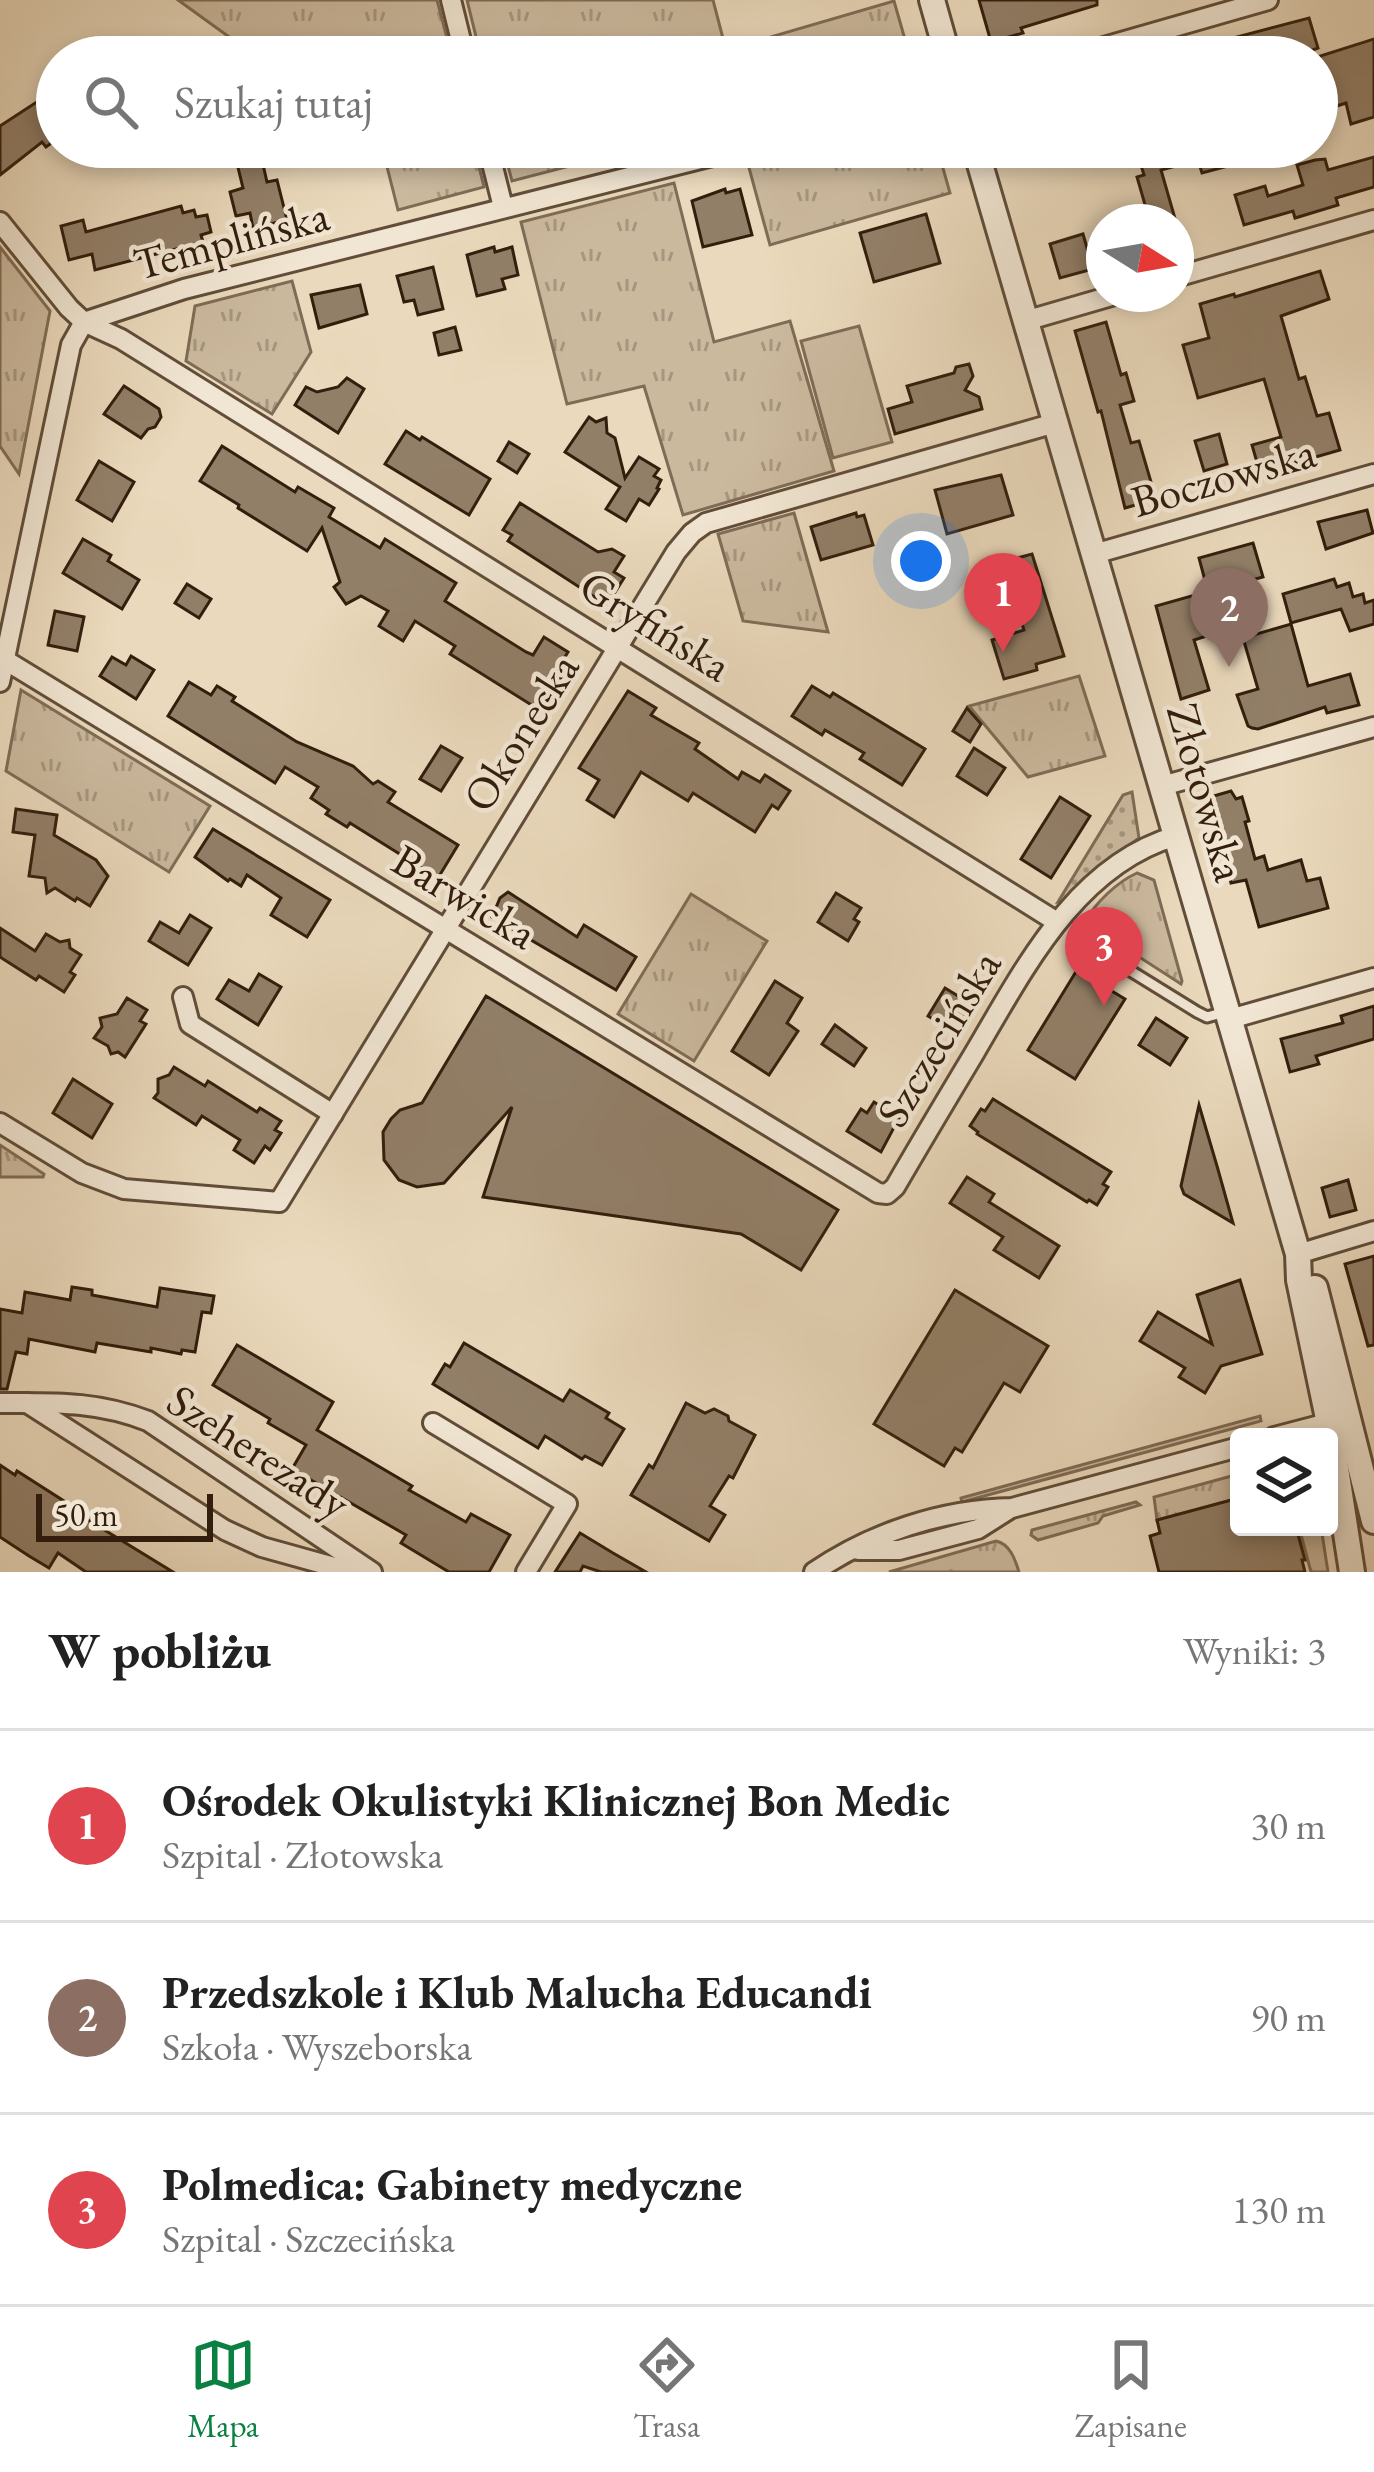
<!DOCTYPE html>
<html lang="pl">
<meta charset="utf-8">
<style>
body{margin:0;font-family:"EB Garamond",serif;background:#f2f2f2;color:#222}
.controls{position:absolute;right:36px;bottom:36px;display:grid;overflow:hidden;border-radius:12px;box-shadow:0 6px 18px #0003}
.controls button{width:108px;height:108px;display:grid;place-items:center;padding:0;border:0;border-bottom:3px solid #e0e0e0;background:#fff;color:#222;font:60px sans-serif}
.compass{position:absolute;left:1086px;top:204px;width:108px;height:108px;border-radius:50%;background:#fff;box-shadow:0 6px 18px #0003;rotate:101deg}
.scale{position:absolute;left:36px;bottom:30px;width:177px;box-sizing:border-box;padding-left:12px;border:6px solid #331e0d;border-top:0;font-size:33px;line-height:42px;white-space:nowrap;color:#331e0d;-webkit-text-stroke:9px #f1e6d3;paint-order:stroke}
.you{position:absolute;left:921px;top:561px;width:42px;height:42px;margin:-30px;border:9px solid #fff;border-radius:50%;background:#1a73e8;box-shadow:0 0 0 18px #1a73e833}
.badge{display:grid;place-items:center;width:78px;height:78px;border-radius:50%;background:#0b8043;color:#fff;font-size:39px;font-weight:700}
.pin{position:absolute;translate:-50% -99px;filter:drop-shadow(0 3px 6px #0008)}
.pin::after{content:'';position:absolute;top:63px;width:42px;height:36px;background:inherit;clip-path:polygon(0 0,100% 0,50% 100%)}
.list{margin:0;padding:0;list-style:none}
h2{display:flex;justify-content:space-between;align-items:center;height:156px;margin:0;padding:0 48px;font-size:51px}
h2 small{font-size:39px;font-weight:400;color:#767676}
.list li{display:grid;grid-template-columns:78px 1fr auto;gap:36px;align-items:center;box-sizing:border-box;height:192px;padding:0 48px;border-top:3px solid #e0e0e0}
.list b{display:block;font-size:45px;white-space:nowrap}
.list p{margin:0;font-size:39px;white-space:nowrap;color:#767676}
.list em{font-size:39px;font-style:normal;color:#767676}
.icon{flex:none;width:66px;height:66px;fill:none;stroke:currentColor;stroke-width:2;stroke-linecap:round;stroke-linejoin:round}
.map{position:relative;flex:none;width:1374px;height:1572px;overflow:hidden}
.search{position:absolute;background:#fff;box-shadow:0 6px 18px #0003;left:36px;right:36px;top:36px;height:132px;display:flex;align-items:center;gap:30px;box-sizing:border-box;padding:0 42px;border-radius:66px;color:#767676;font-size:45px}
.sheet{height:732px;background:#fff}
nav{display:flex;justify-content:space-around;align-items:center;box-sizing:border-box;height:168px;border-top:3px solid #e0e0e0;background:#fff;font-size:33px;color:#767676}
nav a{display:grid;justify-items:center;gap:6px}
nav .on{color:#0b8043}
.map>svg:first-child{display:block}
.grass{fill:url(#grass-tufts);stroke:#7f6c56;stroke-width:3}
.garden{fill:url(#garden-dots);stroke:#7f6c56;stroke-width:3}
.pitch{fill:#cbb99e;stroke:#7f6c56;stroke-width:3}
.building{fill:#927f68;stroke:#331e0d;stroke-width:3}
.lines{fill:none;stroke-linecap:round;stroke-linejoin:round}
.service-casing{stroke:#614d39;stroke-width:15}
.minor-casing{stroke:#614d39;stroke-width:24}
.tertiary-casing{stroke:#614d39;stroke-width:30}
.service{stroke:#f1e6d3;stroke-width:9}
.minor{stroke:#f1e6d3;stroke-width:18}
.tertiary{stroke:#f1e6d3;stroke-width:24}
.labels{text-anchor:middle;stroke-width:9;stroke-linejoin:round;paint-order:stroke}
.street-label{font-size:45px;fill:#331e0d;stroke:#f1e6d3}
</style>
<div class="map">
<svg width="1374" height="1572" viewBox="0 0 1374 1572">
<defs>
<pattern id="grass-tufts" width="24" height="20" patternUnits="userSpaceOnUse" patternTransform="scale(3)"><rect width="24" height="20" fill="#cbb99e"/><path d="M3 7l-1-3M5 7V3M7 7l1-3M15 17l-1-3M17 17v-4M19 17l1-3" fill="none" stroke="#a5967f"/></pattern>
<pattern id="garden-dots" width="8" height="8" patternUnits="userSpaceOnUse" patternTransform="scale(3)"><rect width="8" height="8" fill="#cbb99e"/><path d="M2 2h.1M6 6h.1" fill="none" stroke="#a5967f" stroke-width="1.8" stroke-linecap="round"/></pattern>
</defs>
<rect width="100%" height="100%" fill="#ead9bc"/>
<filter id="stains"><feTurbulence type="fractalNoise" baseFrequency=".00167" numOctaves="4"/><feColorMatrix values="0 0 0 0 .2 0 0 0 0 .09 0 0 0 0 .02 0 0 0 .5 -.17"/></filter>
<radialGradient id="worn" r=".72"><stop offset=".6" stop-color="#630" stop-opacity="0"/><stop offset="1" stop-color="#630" stop-opacity=".3"/></radialGradient>
<!-- grass -->
<g class="grass">
<polygon points="178,0 437,0 452,57 359,57 355,44 304,57 257,57"/>
<polygon points="467,0 713,0 726,50 894,1 910,57 481,57"/>
<polygon points="382,147 474,147 484,187 398,210"/>
<polygon points="503,147 643,147 512,181"/>
<polygon points="814,147 937,147 950,193 770,245 748,164"/>
<polygon points="674,183 714,342 790,321 834,471 683,515 644,386 567,404 521,222"/>
<polygon points="0,247 50,311 19,474 0,446"/>
<polygon points="292,281 311,352 272,414 186,361 195,306"/>
<polygon points="794,513 828,632 743,621 718,534"/>
<polygon points="1079,676 1105,756 1028,777 969,706"/>
<polygon points="21,690 210,806 169,872 6,771"/>
<path d="M1137,873l17,7 28,101 -1,3 -96,-62c10,-19 32,-40 52,-49z"/>
<polygon points="691,894 767,941 694,1061 618,1014"/>
<polygon points="0,1145 44,1174 43,1177 0,1177"/>
<polygon points="1260,1416 1261,1421 962,1502 961,1498"/>
<polygon points="1239,1474 1239,1498 1157,1520 1154,1497"/>
<polygon points="1136,1502 1140,1505 1103,1516 1098,1523 1038,1540 1031,1535 1032,1530"/>
<polygon points="1299,1527 1321,1527 1328,1572 1311,1572"/>
<path d="M996,1541c14,3 19,18 23,31h-130z"/>
</g>
<!-- garden -->
<polygon class="garden" points="1132,792 1139,838 1103,864 1066,900 1058,902 1123,795"/>
<!-- pitch -->
<polygon class="pitch" points="859,326 892,442 833,458 801,341"/>
<!-- building -->
<g class="building">
<polygon points="979,0 1097,0 1097,5 1021,28 1023,33 991,42"/>
<polygon points="1309,18 1318,48 1294,57 1196,57 1234,41 1233,38"/>
<polygon points="1374,39 1374,117 1351,124 1346,103 1337,106 1334,95 1317,100 1317,57"/>
<polygon points="43,98 57,115 57,139 46,147 42,142 0,175 0,126"/>
<polygon points="233,147 259,147 267,182 277,180 287,220 253,228 250,213 236,216 230,192 243,188"/>
<polygon points="1154,147 1226,147 1232,165 1202,173 1198,160 1161,170 1176,222 1150,222 1137,177 1144,175 1140,162 1157,157"/>
<polygon points="1374,157 1374,187 1336,198 1338,205 1295,218 1293,211 1244,225 1235,195 1265,186 1268,196 1303,185 1297,165 1315,160 1325,159 1328,170"/>
<polygon points="725,189 726,193 740,189 752,235 703,247 692,201"/>
<polygon points="181,206 183,213 194,210 196,217 207,215 211,232 201,235 203,242 95,270 92,254 69,260 61,226 83,220 86,232"/>
<polygon points="926,214 940,263 874,282 860,233"/>
<polygon points="1083,234 1093,269 1060,278 1050,244"/>
<polygon points="494,247 495,252 512,247 518,275 502,279 505,289 477,296 467,255"/>
<polygon points="433,267 443,309 418,315 414,300 404,302 397,276"/>
<polygon points="1320,271 1329,299 1281,316 1299,379 1305,377 1317,416 1329,413 1340,450 1260,473 1252,445 1281,437 1264,379 1198,398 1183,345 1209,338 1200,304 1234,294 1235,297"/>
<polygon points="360,285 367,314 319,328 311,295"/>
<polygon points="1106,322 1121,375 1126,373 1134,401 1120,405 1131,443 1139,441 1156,499 1125,508 1101,411 1098,412 1075,331"/>
<polygon points="455,327 461,350 439,355 434,333"/>
<polygon points="969,364 973,376 965,390 979,397 982,409 895,434 888,409 912,402 907,386 954,373 956,367"/>
<polygon points="347,378 364,389 338,433 295,405 306,387 317,392 338,387"/>
<polygon points="124,386 159,409 161,417 155,427 148,429 141,438 104,414"/>
<polygon points="589,417 596,422 606,418 607,433 615,438 625,478 639,457 659,469 654,476 661,480 657,488 659,489 649,505 639,499 626,521 606,509 620,487 565,452"/>
<polygon points="406,431 420,440 422,437 490,479 469,515 385,464"/>
<polygon points="1219,434 1227,464 1204,471 1195,441"/>
<polygon points="509,442 529,454 517,473 498,461"/>
<polygon points="222,446 295,492 298,487 334,508 329,517 380,548 385,539 456,583 445,601 526,652 533,655 544,637 568,652 557,670 563,674 541,711 450,654 455,646 415,621 403,641 379,626 388,611 361,596 346,604 334,587 340,582 322,528 307,551 238,508 239,505 200,481"/>
<polygon points="99,461 134,482 112,521 77,500"/>
<polygon points="1001,475 1013,515 947,534 935,490"/>
<polygon points="520,503 598,552 612,549 624,556 614,572 624,578 607,605 508,541 512,535 503,530"/>
<polygon points="1367,510 1373,533 1326,549 1318,522"/>
<polygon points="856,513 857,517 864,515 873,545 821,560 811,527"/>
<polygon points="83,539 111,555 108,561 139,580 122,609 63,573"/>
<polygon points="1253,543 1263,577 1208,592 1199,558"/>
<polygon points="1032,554 1064,656 1036,664 1037,670 1004,679 992,640 1024,630 1013,595 1008,596 999,563"/>
<polygon points="1334,579 1337,587 1349,583 1353,597 1363,594 1365,603 1374,600 1374,624 1350,631 1341,609 1291,623 1283,594"/>
<polygon points="187,584 211,599 199,618 175,603"/>
<polygon points="1202,593 1213,634 1194,640 1209,690 1181,699 1156,606"/>
<polygon points="55,611 84,617 77,651 48,645"/>
<polygon points="1291,624 1308,686 1350,674 1359,705 1327,713 1325,707 1258,729 1252,728 1248,726 1237,695 1258,689 1243,638"/>
<polygon points="131,656 154,670 136,699 100,676 112,657 126,665"/>
<polygon points="189,682 211,695 217,686 235,697 232,701 297,742 353,766 373,784 378,781 395,792 388,802 458,845 438,878 350,823 347,827 326,814 329,810 311,798 318,787 285,767 275,783 168,716"/>
<polygon points="812,686 830,697 833,693 925,749 902,785 860,759 864,753 825,730 822,735 792,716"/>
<polygon points="628,691 656,708 651,715 699,743 695,749 738,779 742,772 760,782 765,775 790,791 778,809 772,805 755,832 693,793 688,801 641,772 614,817 587,800 599,780 579,768"/>
<polygon points="967,708 981,724 970,742 953,731"/>
<polygon points="441,746 462,758 441,791 420,779"/>
<polygon points="974,748 1005,768 987,795 957,776"/>
<polygon points="1231,791 1236,799 1242,797 1249,821 1245,822 1255,859 1264,856 1268,870 1301,860 1307,881 1320,878 1328,908 1259,927 1246,880 1231,883 1212,806 1210,797"/>
<polygon points="1060,797 1090,816 1051,878 1021,859"/>
<polygon points="16,809 57,815 54,835 96,860 108,876 90,906 77,898 75,901 55,888 47,893 45,878 29,876 35,835 13,832"/>
<polygon points="213,829 330,900 307,937 271,915 281,898 247,875 241,886 230,879 228,881 195,857"/>
<polygon points="508,892 577,937 584,925 636,957 616,990 492,917 500,898"/>
<polygon points="836,893 861,908 854,919 859,922 848,941 818,922"/>
<polygon points="190,915 211,928 188,965 149,941 160,922 179,933"/>
<polygon points="0,928 35,951 46,934 60,942 69,940 70,948 81,955 70,972 75,975 64,992 39,976 36,980 0,957"/>
<polygon points="1077,970 1125,999 1075,1079 1028,1050"/>
<polygon points="259,974 281,987 258,1025 217,999 229,980 249,991"/>
<polygon points="775,981 802,998 787,1023 798,1031 769,1075 732,1051"/>
<polygon points="945,988 971,1004 954,1032 928,1016"/>
<polygon points="486,996 838,1210 801,1270 741,1234 483,1197 512,1107 444,1183 417,1187 399,1180 384,1160 383,1132 391,1119 400,1110 422,1103"/>
<polygon points="127,998 147,1010 140,1021 146,1024 125,1057 118,1052 111,1054 108,1046 94,1038 102,1027 100,1018 117,1014"/>
<polygon points="1374,1006 1374,1039 1316,1056 1319,1064 1290,1072 1281,1039 1343,1023 1341,1016"/>
<polygon points="1156,1018 1187,1038 1170,1065 1139,1045"/>
<polygon points="835,1025 866,1048 854,1066 822,1044"/>
<polygon points="174,1067 205,1086 208,1081 257,1112 260,1108 281,1121 275,1130 281,1133 270,1150 265,1146 254,1163 234,1150 240,1140 202,1116 196,1125 154,1098 158,1093 158,1079 169,1075"/>
<polygon points="73,1079 112,1104 92,1138 53,1113"/>
<polygon points="993,1099 1111,1172 1103,1184 1108,1187 1097,1205 1089,1200 1087,1202 977,1134 978,1132 970,1126 981,1109 985,1111"/>
<polygon points="874,1102 899,1118 881,1152 847,1131 861,1109 867,1113"/>
<polygon points="1199,1105 1217,1166 1233,1223 1184,1194 1181,1186"/>
<polygon points="967,1177 994,1194 989,1202 1059,1246 1039,1278 994,1250 1003,1237 950,1203"/>
<polygon points="1348,1180 1356,1210 1330,1217 1322,1188"/>
<polygon points="1374,1256 1374,1345 1368,1346 1345,1264"/>
<polygon points="1240,1280 1262,1354 1221,1366 1205,1393 1179,1377 1185,1368 1140,1341 1158,1312 1212,1344 1197,1295"/>
<polygon points="72,1287 92,1290 92,1295 157,1307 160,1288 214,1296 211,1313 202,1312 195,1352 182,1350 181,1354 151,1348 151,1352 97,1343 95,1352 29,1339 27,1354 16,1352 7,1389 0,1389 0,1309 22,1313 25,1292 70,1300"/>
<polygon points="955,1290 1048,1346 1020,1392 1004,1383 962,1452 955,1448 944,1466 874,1424"/>
<polygon points="464,1343 563,1401 570,1390 609,1413 606,1418 624,1429 602,1465 585,1456 582,1459 545,1436 538,1448 433,1384 445,1364 450,1367"/>
<polygon points="237,1345 333,1402 317,1430 412,1486 409,1490 466,1522 471,1514 510,1535 489,1572 449,1572 401,1543 406,1535 292,1469 306,1445 268,1423 270,1419 213,1385"/>
<polygon points="686,1403 705,1413 714,1409 728,1416 729,1421 755,1435 733,1478 729,1476 710,1506 725,1515 709,1541 631,1495 649,1465 653,1468"/>
<polygon points="0,1465 15,1475 17,1471 64,1501 62,1504 173,1572 86,1572 58,1553 49,1568 29,1556 0,1537"/>
<polygon points="1239,1498 1239,1527 1296,1527 1305,1560 1302,1560 1305,1572 1159,1572 1150,1536 1160,1533 1157,1520"/>
<polygon points="580,1533 613,1553 646,1572 601,1572 583,1566 580,1572 555,1572"/>
</g>
<g class="lines">
<!-- service casing -->
<g class="service-casing">
<polyline id="service" points="1079,939 1197,1012 1207,1017 1225,1012"/>
</g>
<!-- minor casing -->
<g class="minor-casing">
<g id="minor">
<polyline points="451,0 465,57"/>
<polyline points="1069,57 1268,0"/>
<polyline points="488,147 503,207"/>
<polyline points="0,222 69,308 84,322 121,339 1057,922"/>
<polyline points="1176,277 1374,220"/>
<polyline points="1025,321 1118,294"/>
<polyline points="84,322 184,289 748,147"/>
<polyline points="1094,554 1374,474"/>
<path d="M5,660l873,533 9,1 8,-7c26,-45 53,-90 80,-135 49,-83 101,-187 201,-216"/>
<polyline points="0,682 71,345 84,322"/>
<polyline points="1162,786 1374,727"/>
<polyline points="183,997 190,1024 333,1114"/>
<polyline points="1230,1019 1374,978"/>
<polyline points="0,1123 82,1173 124,1189 279,1202 676,552 692,533 706,523 1055,423"/>
<polyline points="1298,1254 1374,1231"/>
<path d="M0,1403c55,0 96,-2 148,18l224,151"/>
<polyline points="27,1403 225,1530 262,1547 352,1572"/>
<polyline points="433,1423 567,1504 526,1572"/>
<polyline points="1274,1437 1339,1420"/>
<polyline points="858,1550 899,1550 978,1529 1008,1510"/>
<path d="M814,1572c57,-39 129,-63 198,-64l227,-61"/>
</g>
</g>
<!-- tertiary casing -->
<g class="tertiary-casing">
<g id="tertiary">
<polyline points="932,0 948,57"/>
<polyline points="975,147 1298,1254 1299,1280 1329,1423 1352,1572"/>
<polyline points="1315,1288 1374,1521"/>
</g>
</g>
<!-- service -->
<use href="#service" class="service"/>
<!-- minor -->
<use href="#minor" class="minor"/>
<!-- tertiary -->
<use href="#tertiary" class="tertiary"/>
</g>
<g class="labels">
<!-- street labels -->
<g class="street-label">
<text transform="translate(231 239) rotate(-15)" y="16">Templińska</text>
<text transform="translate(1223 476) rotate(-16)" y="16">Boczowska</text>
<text transform="translate(656 625) rotate(32)" y="16">Gryfińska</text>
<text transform="translate(520 732) rotate(-58)" y="16">Okonecka</text>
<text transform="translate(1207 792) rotate(74)" y="16">Złotowska</text>
<text transform="translate(465 896) rotate(31)" y="16">Barwicka</text>
<text transform="translate(938 1038) rotate(-59)" y="16">Szczecińska</text>
<text transform="translate(259 1451) rotate(33)" y="16">Szeherezady</text>
</g>
</g>
<rect width="100%" height="100%" filter="url(#stains)"/>
<rect width="100%" height="100%" fill="url(#worn)"/>
</svg>
<div class="controls">
<button><svg class="icon" aria-label="layers" viewBox="0 0 24 24"><path d="M12 4l9 5-9 5-9-5zM3 14l9 5 9-5"/></svg></button>
</div>
<svg class="compass" viewBox="-18 -18 36 36"><path d="M0-13l5 13h-10z" fill="#e53935"/><path d="M0 13l5-13h-10z" fill="#767676"/></svg>
<div class="scale">50 m</div>
<div class="you"></div>
<div class="pin badge" style="left:1003px;top:652px;background:#e0444e">1</div>
<div class="pin badge" style="left:1229px;top:667px;background:#8d6e63">2</div>
<div class="pin badge" style="left:1104px;top:1006px;background:#e0444e">3</div>
<div class="search"><svg class="icon" aria-label="search" viewBox="0 0 24 24"><circle cx="10" cy="10" r="6"/><path d="M15 15l6 6"/></svg>Szukaj tutaj</div>
</div>
<section class="sheet">
<h2>W pobliżu<small>Wyniki: 3</small></h2>
<ul class="list">
<li><span class="badge" style="background:#e0444e">1</span><div><b>Ośrodek Okulistyki Klinicznej Bon Medic</b><p>Szpital · Złotowska</p></div><em>30 m</em></li>
<li><span class="badge" style="background:#8d6e63">2</span><div><b>Przedszkole i Klub Malucha Educandi</b><p>Szkoła · Wyszeborska</p></div><em>90 m</em></li>
<li><span class="badge" style="background:#e0444e">3</span><div><b>Polmedica: Gabinety medyczne</b><p>Szpital · Szczecińska</p></div><em>130 m</em></li>
</ul>
</section>
<nav>
<a class="on"><svg class="icon" aria-label="map" viewBox="0 0 24 24"><path d="M3 6l6-2 6 2 6-2v14l-6 2-6-2-6 2zM9 4v14M15 6v14"/></svg>Mapa</a>
<a><svg class="icon" aria-label="directions" viewBox="0 0 24 24"><path d="M12 3l9 9-9 9-9-9zM9 14v-3h6M13 9l2 2-2 2"/></svg>Trasa</a>
<a><svg class="icon" aria-label="saved" viewBox="0 0 24 24"><path d="M7 4h10v16l-5-4-5 4z"/></svg>Zapisane</a>
</nav>
